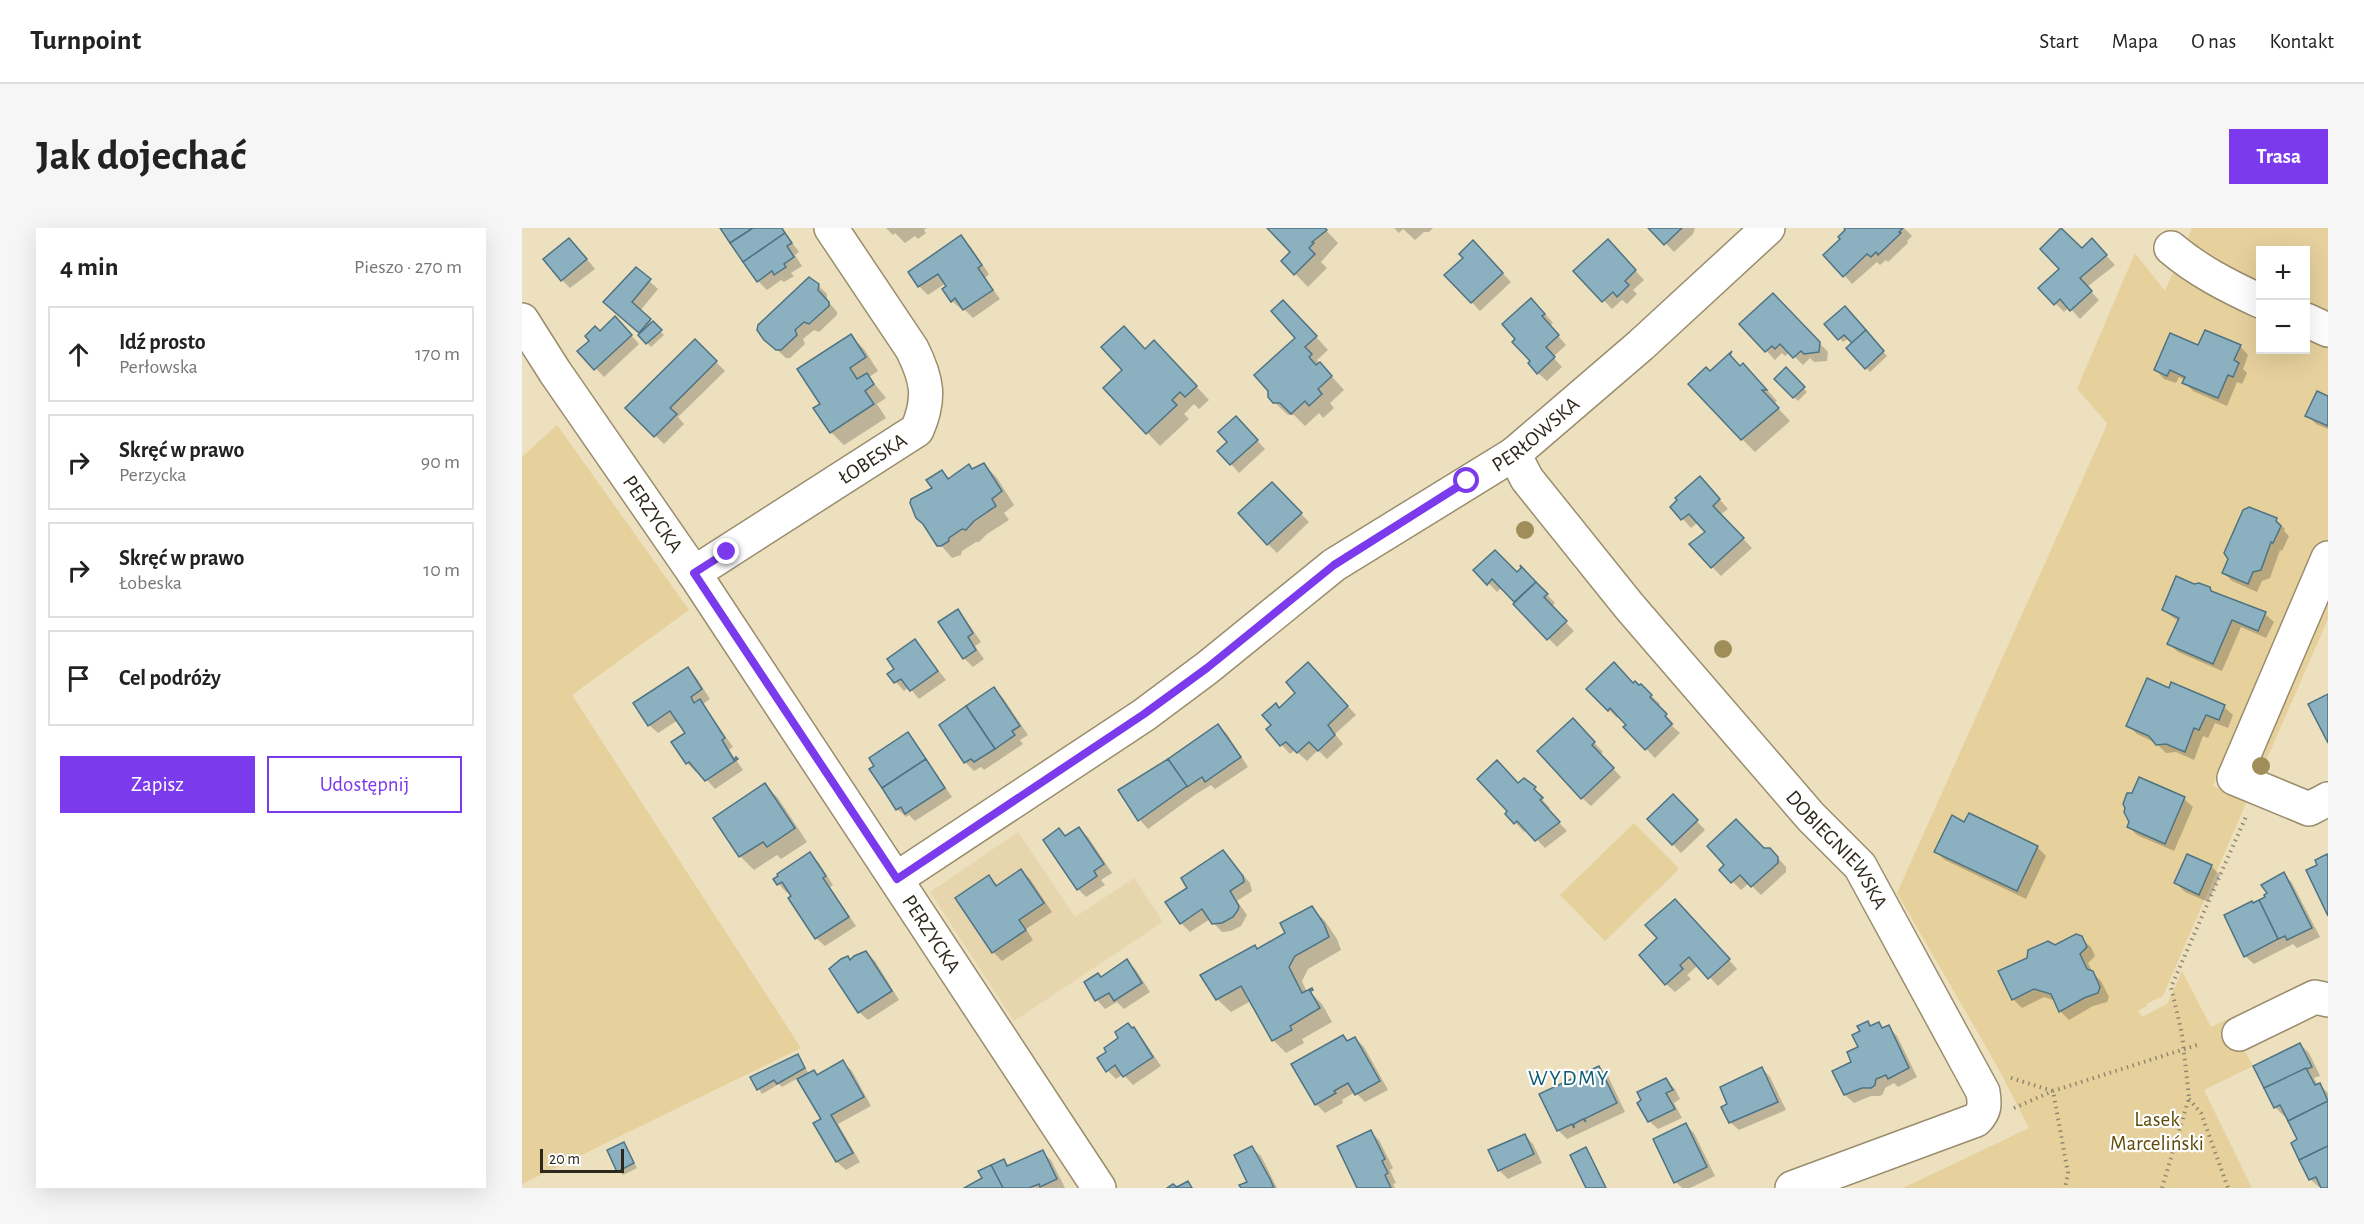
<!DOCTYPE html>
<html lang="pl">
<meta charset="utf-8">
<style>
body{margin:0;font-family:"Alegreya Sans",sans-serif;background:#f6f6f6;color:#222}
.controls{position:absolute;right:18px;top:18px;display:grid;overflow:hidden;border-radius:0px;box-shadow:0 6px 24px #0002}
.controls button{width:54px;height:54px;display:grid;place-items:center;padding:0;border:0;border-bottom:2px solid #e0e0e0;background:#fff;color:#222;font:30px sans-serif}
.scale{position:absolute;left:18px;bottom:15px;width:84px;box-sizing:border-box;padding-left:6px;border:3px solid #2d281b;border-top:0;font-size:16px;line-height:21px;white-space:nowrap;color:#2d281b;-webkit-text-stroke:4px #fff;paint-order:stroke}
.stop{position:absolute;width:18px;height:18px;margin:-14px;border:4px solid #7c3aed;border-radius:50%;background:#fff}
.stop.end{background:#7c3aed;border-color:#fff;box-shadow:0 2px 6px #0008}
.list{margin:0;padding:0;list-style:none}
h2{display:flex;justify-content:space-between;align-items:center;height:78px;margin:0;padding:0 24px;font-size:26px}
h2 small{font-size:20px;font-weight:400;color:#767676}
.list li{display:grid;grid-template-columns:39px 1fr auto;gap:18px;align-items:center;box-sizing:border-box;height:96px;margin:0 12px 12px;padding:0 12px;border:2px solid #e0e0e0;border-radius:0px}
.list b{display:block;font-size:22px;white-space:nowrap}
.list p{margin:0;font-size:20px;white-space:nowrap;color:#767676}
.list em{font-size:20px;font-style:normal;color:#767676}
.actions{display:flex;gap:12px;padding:18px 24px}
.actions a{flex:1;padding:14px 0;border:2px solid #7c3aed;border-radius:0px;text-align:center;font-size:21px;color:#7c3aed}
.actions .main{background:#7c3aed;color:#fff}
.icon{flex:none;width:33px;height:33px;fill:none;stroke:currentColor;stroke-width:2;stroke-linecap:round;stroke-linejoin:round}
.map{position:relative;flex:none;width:1806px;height:960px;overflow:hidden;border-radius:0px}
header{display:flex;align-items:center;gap:36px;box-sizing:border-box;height:84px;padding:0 30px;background:#fff;border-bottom:2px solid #e0e0e0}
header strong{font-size:28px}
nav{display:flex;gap:33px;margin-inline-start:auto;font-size:21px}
.intro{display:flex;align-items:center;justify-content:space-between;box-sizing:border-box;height:144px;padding:0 36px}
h1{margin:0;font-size:42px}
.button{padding:15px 27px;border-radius:0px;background:#7c3aed;color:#fff;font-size:21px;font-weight:700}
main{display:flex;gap:36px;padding:0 36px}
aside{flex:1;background:#fff;border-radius:0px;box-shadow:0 6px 24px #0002}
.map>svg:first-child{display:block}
.built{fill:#e7d6ad}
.green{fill:#e6d19d;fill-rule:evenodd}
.shadow{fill:#0003}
.building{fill:#8bb1c1;stroke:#4f7382;stroke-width:1.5}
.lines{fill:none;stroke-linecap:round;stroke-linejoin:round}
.minor-casing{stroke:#9a8d6d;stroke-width:36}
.path{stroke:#918870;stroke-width:4;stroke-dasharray:1.5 4.5;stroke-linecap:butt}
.minor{stroke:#fff;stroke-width:33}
.tree{fill:#a08e5a}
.route{stroke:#7c3aed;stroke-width:8}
.labels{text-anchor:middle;stroke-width:4.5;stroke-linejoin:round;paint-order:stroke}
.street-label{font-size:21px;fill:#2d281b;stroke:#fff}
.park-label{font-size:21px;fill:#614b08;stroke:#fff}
.neighbourhood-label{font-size:22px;letter-spacing:1.5px;fill:#0f5c75;stroke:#fff}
</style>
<header>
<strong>Turnpoint</strong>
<nav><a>Start</a><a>Mapa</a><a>O nas</a><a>Kontakt</a></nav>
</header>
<div class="intro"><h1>Jak dojechać</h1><a class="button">Trasa</a></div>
<main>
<aside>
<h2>4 min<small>Pieszo · 270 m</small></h2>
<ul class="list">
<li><svg class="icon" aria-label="ahead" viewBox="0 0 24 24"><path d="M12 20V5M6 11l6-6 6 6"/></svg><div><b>Idź prosto</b><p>Perłowska</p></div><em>170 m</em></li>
<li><svg class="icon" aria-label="right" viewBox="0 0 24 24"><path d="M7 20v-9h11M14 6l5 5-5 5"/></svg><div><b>Skręć w prawo</b><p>Perzycka</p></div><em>90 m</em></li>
<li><svg class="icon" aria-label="right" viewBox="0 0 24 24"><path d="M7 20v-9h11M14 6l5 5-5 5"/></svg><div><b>Skręć w prawo</b><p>Łobeska</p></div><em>10 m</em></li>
<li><svg class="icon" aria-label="arrive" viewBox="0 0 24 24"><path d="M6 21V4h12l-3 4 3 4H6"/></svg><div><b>Cel podróży</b></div></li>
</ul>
<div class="actions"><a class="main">Zapisz</a><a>Udostępnij</a></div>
</aside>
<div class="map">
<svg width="1806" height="960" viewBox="0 0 1806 960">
<rect width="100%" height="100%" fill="#ede0be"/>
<!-- built -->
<polygon class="built" points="496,604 553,689 612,650 641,694 492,793 408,664"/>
<!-- green -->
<g class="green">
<path d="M1670,0h136v317l-9,-3 -106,244 34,15 -84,195 -17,8 1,2 -9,5 4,6 25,-13 15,-33 29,56 17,-8 25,47 -49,24 48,98h-349l126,-60 -32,-62 -100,-173 209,-466 1,-4 -30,-34 58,-136 30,38zM1738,22h46v100h-46z"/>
<polygon points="35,197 167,382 50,467 279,820 0,956 0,229"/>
<polygon points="1806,369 1806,391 1743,535 1735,532"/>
<polygon points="1112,595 1157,641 1083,713 1038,667"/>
</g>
<!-- shadow -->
<g class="shadow">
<polygon points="200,0 259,0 277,24 273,27 280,38 269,45 272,48 262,54 259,52 245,62 236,53"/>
<polygon points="364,0 405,0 402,2 404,5 396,11 393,8 383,15 373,5 371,7"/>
<polygon points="747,0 802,0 816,15 799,34 805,40 786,59 761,33 770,24"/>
<polygon points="872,0 911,0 907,4 902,4 893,12 881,1 877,5"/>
<polygon points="1129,0 1173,0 1171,6 1152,24"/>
<polygon points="1325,0 1382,0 1390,8 1385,13 1386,15 1366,34 1364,32 1358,37 1355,34 1330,56 1322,47 1320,11"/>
<polygon points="1540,1 1560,21 1570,12 1593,37 1565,59 1577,72 1558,91 1547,79 1542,84 1518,60 1539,41 1520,21"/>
<polygon points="439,9 448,18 467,46 463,50 478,71 451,90 441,80 439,81 430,73 424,55 406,67 397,58"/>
<polygon points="951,14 989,54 958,83 924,47 943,30"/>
<polygon points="56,20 73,41 48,60 40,52"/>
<polygon points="1094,22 1122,52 1111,62 1115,66 1105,76 1100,72 1090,81 1054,43"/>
<polygon points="114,41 136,61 118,83 142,107 129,119 118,107 119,106 92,82"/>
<polygon points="296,57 305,66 305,72 315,84 315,87 297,104 292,102 281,111 283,116 268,130 264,130 250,117"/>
<polygon points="1250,67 1306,124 1305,133 1292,134 1288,130 1281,137 1268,124 1263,128 1260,125 1253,132 1219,96"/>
<polygon points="1018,80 1031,95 1028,98 1044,117 1031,129 1040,139 1025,153 1016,145 996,111"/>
<polygon points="1326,84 1365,128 1348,144 1326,120 1332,115 1327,110 1321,114 1304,96"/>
<polygon points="774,87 806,122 795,132 822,162 808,175 812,180 801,190 797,185 783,198 772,187 766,187 752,174 775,110"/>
<polygon points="102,99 117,116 82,149 57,123 78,104"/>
<polygon points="329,108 342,121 356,143 347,149 364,170 355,176 364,190 322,217 309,204 293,181 300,176"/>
<polygon points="173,113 203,143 156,189 162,196 142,216 105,180"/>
<polygon points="1718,118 1726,127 1721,141 1725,145 1720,156 1715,154 1705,178 1671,163 1662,154 1663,152 1657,149 1654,155 1642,151 1634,142 1677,119"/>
<polygon points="624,122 645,127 687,172 677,181 672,176 662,186 667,191 638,218 583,160"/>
<polygon points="1218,140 1234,150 1255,173 1252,176 1268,193 1233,224 1220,211 1188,145"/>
<polygon points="1264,142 1285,164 1276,173 1254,151"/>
<polygon points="1806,169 1806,201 1794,196 1785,187"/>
<polygon points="722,198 743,221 717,245 709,236 707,214"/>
<polygon points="462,236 475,250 492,277 482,285 487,292 465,306 457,314 454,314 440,323 439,327 430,330 399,294 420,243 428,251"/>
<polygon points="750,256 787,294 755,325 746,316"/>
<polygon points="1187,259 1206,281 1198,287 1230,320 1199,348 1170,318 1185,304 1176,294 1169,300 1150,279"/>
<polygon points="1754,292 1763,301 1762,303 1767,308 1760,323 1758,322 1748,350 1740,353 1735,364 1710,353 1701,344 1707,330"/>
<polygon points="1000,341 1033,375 1029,379 1052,403 1035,419 993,376 995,374 980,359 975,364 954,342 995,346"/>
<polygon points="1672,358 1687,360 1693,366 1743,386 1752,394 1744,410 1719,399 1700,443 1656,424 1647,416 1657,394 1641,382"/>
<polygon points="435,383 444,392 459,414 453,418 462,431 451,439 442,430"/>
<polygon points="393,413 424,452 397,471 387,459 382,463 367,446 374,441"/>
<polygon points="165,440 174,449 188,471 181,476 211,519 207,522 221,542 193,561 176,542 174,544 165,535 165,505 156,492 136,505 127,497"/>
<polygon points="795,445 834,487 813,506 821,516 805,531 796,522 785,533 773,522 768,526 746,502 751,497 758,481"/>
<polygon points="1111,457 1119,458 1138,476 1136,479 1152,496 1150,498 1158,505 1133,530 1103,499 1106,497 1097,488 1095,490 1066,461"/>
<polygon points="472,461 481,470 506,507 498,512 501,516 462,542 459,539 452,543 443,534"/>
<polygon points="1647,462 1702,479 1711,487 1706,500 1693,495 1686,510 1681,508 1672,532 1654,524 1644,525 1634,515 1615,506 1606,498"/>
<polygon points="696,498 705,506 726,539 693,561 689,557 674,566 626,601 618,592 598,562 628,542 630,544"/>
<polygon points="1059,501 1081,524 1078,527 1099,549 1069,578 1060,570"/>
<polygon points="386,506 394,515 430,569 393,593 387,587 384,589 375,581 354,538"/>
<polygon points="1618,551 1662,571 1671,579 1652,623 1615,607 1607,599 1611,566"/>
<polygon points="1002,552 1022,569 1020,571 1028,580 1025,582 1045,603 1023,620 1005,601 1002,604 985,586 996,557"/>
<polygon points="243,557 256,570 285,614 259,631 255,627 232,642 219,629 193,590"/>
<polygon points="1160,577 1183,602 1159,625 1127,591"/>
<polygon points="1443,596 1515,619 1524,628 1504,671 1423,632 1414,624"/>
<polygon points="557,601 566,609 590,645 579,652 583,657 564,669 556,661 544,609"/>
<polygon points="1248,621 1264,639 1264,644 1239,667 1227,655 1219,662 1199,642 1241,622"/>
<polygon points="701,624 728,655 730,663 715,673 725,687 719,698 709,703 700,704 688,691 668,704 659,695 667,660"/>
<polygon points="288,626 297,635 311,657 308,659 334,698 303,718 294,710 268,663 265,665 253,652"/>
<polygon points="1689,638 1698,647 1686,674 1663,664 1654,655"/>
<polygon points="499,643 508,651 530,684 504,701 511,712 480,733 471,724 467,649 476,658"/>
<polygon points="1762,646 1770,655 1798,709 1775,720 1771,716 1732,736 1723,728 1745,670"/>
<polygon points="790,680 803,693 815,711 819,722 786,741 780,753 785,764 787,763 800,776 810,794 780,811 782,815 764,825 751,812 729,773 709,784 695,771 735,722 765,706"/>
<polygon points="1162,681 1215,741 1196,758 1176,737 1165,747 1169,751 1153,764 1144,756 1137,710"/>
<polygon points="1559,710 1569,719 1573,728 1566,735 1571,745 1579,753 1587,769 1585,774 1571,778 1547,792 1538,783 1534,773 1522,769 1500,780 1491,771 1533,719"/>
<polygon points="344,724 353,733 377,772 346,792 337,784 329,734"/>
<polygon points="605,733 614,742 628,764 602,781 595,774 583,781 575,772 580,750"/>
<polygon points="1345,795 1350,799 1357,796 1362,801 1366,799 1375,808 1395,849 1376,859 1372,855 1363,860 1361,866 1358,868 1349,868 1332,875 1323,867 1312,844 1331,834 1338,820 1340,804"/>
<polygon points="612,801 620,810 639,838 611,857 601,846 594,851 586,843 587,824 598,810"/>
<polygon points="821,809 826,814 833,810 842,819 866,862 843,874 833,864 820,872 821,875 803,885 794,876"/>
<polygon points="1778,816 1787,825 1798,848 1792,850 1796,857 1798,857 1806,865 1806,960 1797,959 1788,951 1777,912 1764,887 1762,888 1753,879"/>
<polygon points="276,828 287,846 296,848 321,834 330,843 349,878 316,896 338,934 324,942 315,934 293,896 301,891 276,850 260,859 257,856 240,866 230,850"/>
<polygon points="1077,839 1086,848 1103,884 1045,911 1037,903 1019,867"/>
<polygon points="1240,840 1248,849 1264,882 1217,902 1208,894 1207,877"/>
<polygon points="1144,852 1153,861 1158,871 1152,875 1160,890 1136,901 1127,893"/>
<polygon points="1164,897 1172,905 1193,948 1168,960 1160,960 1154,954"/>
<polygon points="848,903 857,912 871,940 868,942 874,955 871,956 873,960 838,960"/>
<polygon points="1003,907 1011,916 1020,935 986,951 977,942"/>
<polygon points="102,916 115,940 101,947 97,943"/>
<polygon points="730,920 739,928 755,960 720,960 728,954"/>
<polygon points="1064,921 1067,925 1084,960 1065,960"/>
<polygon points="520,924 529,932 543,960 442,960 462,950 482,932 487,938"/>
</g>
<!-- building -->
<g class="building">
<polygon points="198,0 231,0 208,15"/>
<polygon points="231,0 260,0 263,5 221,34 208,15"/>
<polygon points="745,0 803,0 805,2 790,14 792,15 787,20 793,26 772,47 759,33 768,24"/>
<polygon points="1126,0 1160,0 1142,17"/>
<polygon points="1322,0 1381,0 1377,4 1379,5 1356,27 1354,24 1349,29 1345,26 1321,49 1301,27 1318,11 1316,9 1323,2"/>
<polygon points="1539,0 1560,20 1570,10 1585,27 1558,50 1570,63 1548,83 1538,71 1532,77 1516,60 1537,41 1518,21"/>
<polygon points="263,5 270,15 265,18 272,29 262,36 264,39 252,47 250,43 235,54 221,34"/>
<polygon points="439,7 460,37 456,40 471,62 441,82 433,70 429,74 420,61 424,58 416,46 396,59 386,44"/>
<polygon points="47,10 65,31 39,53 21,31"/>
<polygon points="1086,11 1114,42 1103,53 1107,57 1095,69 1091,64 1080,74 1051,43"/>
<polygon points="951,12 981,45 949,75 922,47 941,30 937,26"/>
<polygon points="114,39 129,51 110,74 129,91 117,105 81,74"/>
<polygon points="287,49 297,56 296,62 307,74 307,78 287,96 282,94 273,102 275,107 259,122 254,122 242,112 235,102 236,97"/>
<polygon points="1251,65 1298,114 1297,124 1282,126 1279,123 1271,130 1258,116 1253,121 1250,118 1243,124 1217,96"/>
<polygon points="1009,70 1023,86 1020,88 1037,107 1024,119 1033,129 1015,146 1006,135 1008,133 990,114 993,111 980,96"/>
<polygon points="761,72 795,108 783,119 790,126 787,129 794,137 798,134 810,148 796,161 800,166 787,178 783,173 769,186 758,175 751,175 746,169 746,163 732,147 773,110 749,83"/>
<polygon points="1323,78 1344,102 1330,115 1322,107 1316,112 1302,96"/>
<polygon points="93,88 110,107 72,142 55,123 67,113 63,108 73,98 78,103"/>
<polygon points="131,93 140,102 124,116 116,107"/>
<polygon points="602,98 623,121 632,112 675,158 663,169 658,164 650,172 655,177 624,206 581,160 600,142 579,119"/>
<polygon points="1344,102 1362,123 1343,141 1324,120"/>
<polygon points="1683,102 1719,117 1712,132 1717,135 1711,149 1706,147 1696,170 1660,155 1663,149 1648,142 1645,148 1632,142 1648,105 1676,117"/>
<polygon points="329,106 344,129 328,140 335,151 345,145 352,156 343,163 352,176 308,205 291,180 298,176 275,141"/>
<polygon points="173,111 195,133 148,180 155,186 132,209 103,180"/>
<polygon points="1210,123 1208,127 1218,138 1221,135 1245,162 1240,162 1257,180 1219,212 1166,156 1184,139 1188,143"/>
<polygon points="1264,139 1283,159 1271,170 1252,151"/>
<polygon points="1795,163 1806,168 1806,198 1783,188"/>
<polygon points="714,188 736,212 708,237 695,223 705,214 696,204"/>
<polygon points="462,235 480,263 470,271 474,278 452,293 444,302 440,301 427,310 427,313 419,318 415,318 401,296 394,290 388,275 389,271 410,260 404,252 420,242 426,251 447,236 450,241"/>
<polygon points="1178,248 1198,271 1191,278 1222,310 1189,340 1167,316 1183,304 1167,286 1159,292 1148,279 1155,272 1153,270"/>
<polygon points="750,254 780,285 745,317 716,285"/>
<polygon points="1727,279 1755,290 1754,293 1759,298 1751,315 1749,314 1739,342 1731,344 1726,356 1700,345 1706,331 1702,325 1721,282"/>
<polygon points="973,322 995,344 999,340 998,337 1014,354 992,374 970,351 965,357 951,342"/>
<polygon points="1654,348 1672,356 1677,355 1688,359 1689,363 1744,384 1736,403 1710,392 1691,436 1645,416 1657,390 1640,382"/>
<polygon points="1014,354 1026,366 1022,369 1045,393 1025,412 991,376"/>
<polygon points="436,381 451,405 446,409 454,422 441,431 416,394"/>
<polygon points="393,411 416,443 388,463 379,451 372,455 365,446 372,441 365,431"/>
<polygon points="786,434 826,478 806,497 813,507 796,523 787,514 775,525 764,514 758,518 744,501 749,497 740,487 754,475 757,480 773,465 764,454"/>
<polygon points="1092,434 1111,455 1113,453 1117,457 1119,456 1130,467 1128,469 1145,486 1143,488 1150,496 1123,522 1101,499 1104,497 1088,480 1086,483 1064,461"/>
<polygon points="166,439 180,461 169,469 172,475 178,471 203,510 200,512 212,532 214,529 216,531 183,553 167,534 164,536 149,514 163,505 148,483 126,498 111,475"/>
<polygon points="1625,450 1647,460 1649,454 1703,477 1697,492 1684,487 1677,502 1672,500 1663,524 1644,516 1634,517 1627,508 1604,498"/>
<polygon points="472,459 498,498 490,503 493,507 473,521 444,478"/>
<polygon points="1806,466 1806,515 1786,476"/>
<polygon points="444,478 473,521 452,534 449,531 442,535 417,497"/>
<polygon points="1051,490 1073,514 1070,517 1092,540 1059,571 1015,523"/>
<polygon points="696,496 719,529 683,554 680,549 665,559 646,531"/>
<polygon points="386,504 404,531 360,560 347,541 352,538 347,530"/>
<polygon points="404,531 423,560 383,586 379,579 374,582 360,560"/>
<polygon points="646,531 665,558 616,593 596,562"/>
<polygon points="975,532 996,555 1002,550 1014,559 1012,561 1021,570 1018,572 1038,594 1013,613 995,593 992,596 983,586 985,583 955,551"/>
<polygon points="1617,549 1663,569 1643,616 1605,599 1607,594 1602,584 1603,580 1601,576 1605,565 1610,565"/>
<polygon points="243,555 273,600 245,619 241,614 217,629 191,590"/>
<polygon points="1151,566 1176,592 1150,617 1125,591"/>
<polygon points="1447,585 1516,618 1495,663 1412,624 1430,587 1442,594"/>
<polygon points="1214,591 1242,620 1248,620 1256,629 1256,635 1229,659 1218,647 1209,655 1197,642 1202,637 1185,618"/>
<polygon points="557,599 582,636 572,643 575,648 555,662 521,612 537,600 543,608"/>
<polygon points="701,622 721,648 722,654 708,663 717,678 716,682 711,689 700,695 690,696 680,681 658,696 643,674 665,660 659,650"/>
<polygon points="288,624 304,648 301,650 327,689 293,711 266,670 269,668 260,654 255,657 251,651 256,648 255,646"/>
<polygon points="1665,626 1690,637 1677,667 1652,655"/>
<polygon points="1805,626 1806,629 1806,688 1784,642 1795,637 1793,632"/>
<polygon points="499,641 522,675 497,692 504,702 470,725 433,670 467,647 474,658"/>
<polygon points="1762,644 1790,700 1765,712 1763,708 1756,711 1737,672 1743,669 1742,667 1745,665 1739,657"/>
<polygon points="1153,671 1208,731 1186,751 1167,729 1158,737 1161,741 1143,757 1117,727 1135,710 1123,697"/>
<polygon points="1737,672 1756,711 1722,729 1702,687 1730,673 1731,675"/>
<polygon points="790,678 802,696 807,709 773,728 767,739 780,765 790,760 791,762 788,763 798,780 768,798 770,802 750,813 719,758 694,772 678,747 733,717 735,721 763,705 758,695"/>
<polygon points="1554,706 1560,708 1565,719 1558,726 1565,741 1571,743 1578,759 1576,765 1562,770 1537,784 1529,766 1512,761 1490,772 1476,743 1505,730 1506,722 1526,713 1533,717"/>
<polygon points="344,723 370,763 336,785 307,741 319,731 326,728 328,732 332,728"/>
<polygon points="605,731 620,755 592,773 587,765 573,773 562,754 576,745 579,749"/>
<polygon points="1346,793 1348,798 1357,794 1360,800 1367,797 1387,840 1366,851 1364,847 1354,851 1353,857 1349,860 1340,860 1322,867 1310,843 1329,834 1325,824 1336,819 1330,807 1338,803 1335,798"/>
<polygon points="606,795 610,800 612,799 631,829 601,849 593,837 584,844 575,830 584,824 582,820 596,810 593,804"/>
<polygon points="821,807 825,813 833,809 858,853 833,867 826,855 812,863 814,865 793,877 769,836"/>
<polygon points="1778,815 1790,839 1742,860 1731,838"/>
<polygon points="276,826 283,840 255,856 252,852 235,862 228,849"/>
<polygon points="321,832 342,869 309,887 331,925 314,934 291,895 299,891 275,851 292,842 295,847"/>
<polygon points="1077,838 1095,875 1062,891 1064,894 1061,891 1052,896 1052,900 1050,896 1035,903 1017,866"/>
<polygon points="1240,839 1256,874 1207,895 1199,879 1205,876 1198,859"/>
<polygon points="1784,840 1793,857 1798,855 1806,873 1766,893 1758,877 1752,880 1742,860"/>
<polygon points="1144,850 1151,862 1144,865 1153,881 1126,894 1115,875 1119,872 1115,864"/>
<polygon points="1806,873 1806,918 1777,932 1769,915 1775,911 1766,893"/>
<polygon points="1164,895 1185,939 1152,955 1131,911"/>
<polygon points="849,902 863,931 860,933 866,945 863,947 869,960 835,960 815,918"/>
<polygon points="1003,906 1012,926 976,943 966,922"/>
<polygon points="102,914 112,935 95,944 85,922"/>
<polygon points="730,918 748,951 752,960 719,960 717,957 725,954 712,927"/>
<polygon points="1806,918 1806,960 1799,960 1794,949 1787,952 1777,932"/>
<polygon points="1064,919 1084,960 1064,960 1048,927"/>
<polygon points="521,922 535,951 518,959 517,956 507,960 481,960 469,937 482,931 485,938"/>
<polygon points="469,937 481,960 442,960 460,950 456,943"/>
<polygon points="666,953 670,960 645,960 651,956 655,959"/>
</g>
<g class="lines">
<!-- minor casing -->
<g class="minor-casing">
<g id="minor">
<path d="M1649,20c27,23 57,38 89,53"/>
<path id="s1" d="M0,92l33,52 139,201 405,615"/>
<polyline points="1784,92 1806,102"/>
<path id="s2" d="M992,226l13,25 102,127 182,211 49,49 123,226c2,13 2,19 -7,28l-184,68"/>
<polyline points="1806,330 1712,550 1787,581 1806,571"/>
<path id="s3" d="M172,345l223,-143c14,-32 10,-51 -5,-81l-81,-121"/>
<path id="s4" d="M374,651l248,-164 63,-47 127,-103 180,-111 127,-109 127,-117"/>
<polyline points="1717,806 1793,769 1806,772"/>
</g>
</g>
<!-- path -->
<g class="path">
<polyline points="1489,850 1531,863 1546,945 1543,960"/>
<polyline points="1667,871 1679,885 1706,960"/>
<polyline points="1492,880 1531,863 1675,817"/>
<polyline points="1640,960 1667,870 1660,806 1649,759 1725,586"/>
</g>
<!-- minor -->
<use href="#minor" class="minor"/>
</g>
<!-- trees -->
<g class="tree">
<circle cx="1003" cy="302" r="9"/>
<circle cx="1201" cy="421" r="9"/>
<circle cx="1739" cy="538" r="9"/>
</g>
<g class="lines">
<!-- route -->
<polyline class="route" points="205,324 172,345 375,651 622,486 685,440 812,337 945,253"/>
</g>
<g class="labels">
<!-- street labels -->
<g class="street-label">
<text dy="7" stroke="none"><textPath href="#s4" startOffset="780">PERŁOWSKA</textPath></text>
<text dy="7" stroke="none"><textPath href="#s3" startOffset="212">ŁOBESKA</textPath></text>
<text dy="7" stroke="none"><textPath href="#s1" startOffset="234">PERZYCKA</textPath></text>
<text dy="7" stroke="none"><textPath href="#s2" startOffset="512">DOBIEGNIEWSKA</textPath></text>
<text dy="7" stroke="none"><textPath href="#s1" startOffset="738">PERZYCKA</textPath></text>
</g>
<!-- park labels -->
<g class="park-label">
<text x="1635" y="898">Lasek<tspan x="1635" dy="24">Marceliński</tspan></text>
</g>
<!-- neighbourhood labels -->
<g class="neighbourhood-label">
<text x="1047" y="857">WYDMY</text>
</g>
</g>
</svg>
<div class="controls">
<button>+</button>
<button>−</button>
</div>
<div class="scale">20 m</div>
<div class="stop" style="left:945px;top:253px"></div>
<div class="stop end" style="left:205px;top:324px"></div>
</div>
</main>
